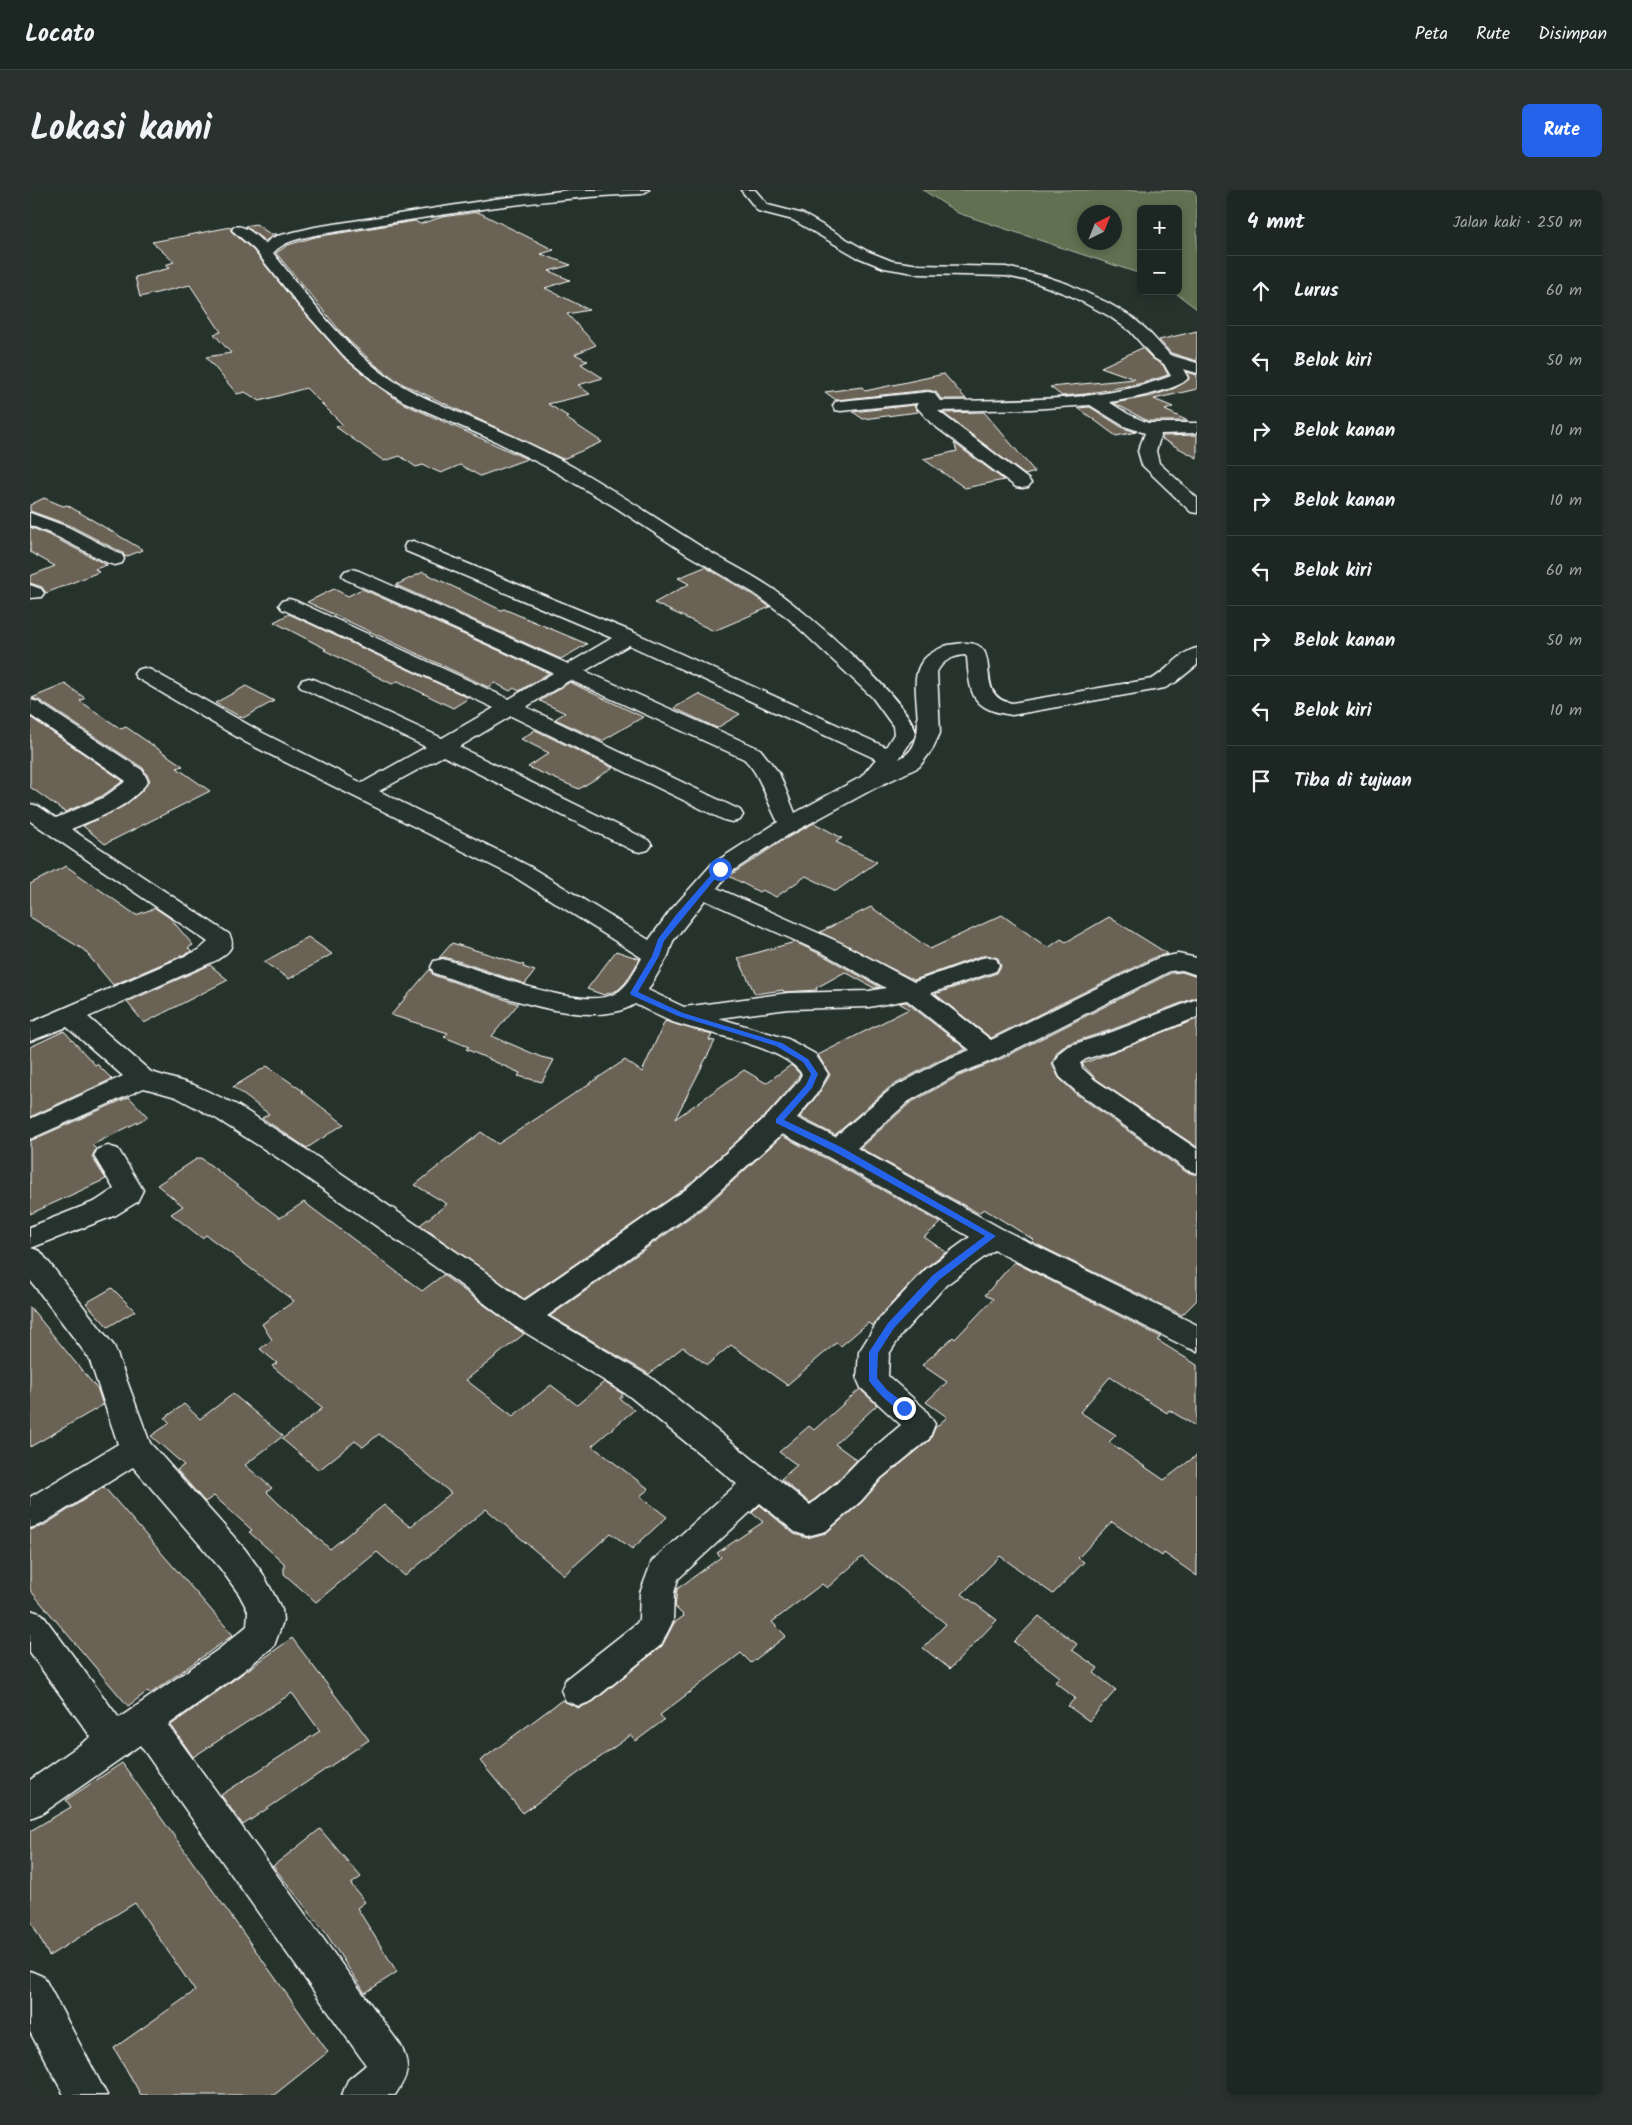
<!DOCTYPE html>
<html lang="id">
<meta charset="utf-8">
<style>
body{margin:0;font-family:Kalam,sans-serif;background:#29322f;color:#f1f3f6}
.controls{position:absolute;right:15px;top:15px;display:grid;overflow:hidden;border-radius:8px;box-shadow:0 2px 8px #0003}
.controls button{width:45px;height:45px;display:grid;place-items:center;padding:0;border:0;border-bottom:1px solid #3a4340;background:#1c2622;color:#f1f3f6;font:25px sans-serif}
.compass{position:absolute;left:1047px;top:15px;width:45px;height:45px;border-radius:50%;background:#1c2622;box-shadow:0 2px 8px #0003;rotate:43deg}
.stop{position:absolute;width:15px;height:15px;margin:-11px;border:4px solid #2563eb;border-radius:50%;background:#fff}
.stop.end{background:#2563eb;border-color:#fff;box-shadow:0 1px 5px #0008}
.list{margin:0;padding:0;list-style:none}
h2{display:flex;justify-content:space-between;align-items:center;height:65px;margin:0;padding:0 20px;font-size:21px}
h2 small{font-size:16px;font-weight:400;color:#a0a5a5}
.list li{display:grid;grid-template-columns:32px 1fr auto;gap:15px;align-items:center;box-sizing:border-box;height:70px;padding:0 20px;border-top:1px solid #3a4340}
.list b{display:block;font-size:19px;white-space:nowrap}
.list em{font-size:16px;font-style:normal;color:#a0a5a5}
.icon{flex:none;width:28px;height:28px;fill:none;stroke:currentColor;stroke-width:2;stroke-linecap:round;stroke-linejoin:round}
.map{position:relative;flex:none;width:1167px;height:1905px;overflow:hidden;border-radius:8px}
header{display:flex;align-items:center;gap:30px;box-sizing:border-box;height:70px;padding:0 25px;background:#1c2622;border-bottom:1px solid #3a4340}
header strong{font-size:24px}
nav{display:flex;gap:28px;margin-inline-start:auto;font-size:18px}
.intro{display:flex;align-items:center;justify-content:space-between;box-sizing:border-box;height:120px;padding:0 30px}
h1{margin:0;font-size:35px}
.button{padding:12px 22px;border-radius:8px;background:#2563eb;color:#fff;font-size:18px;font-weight:700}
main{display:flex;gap:30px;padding:0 30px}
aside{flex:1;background:#1c2622;border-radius:8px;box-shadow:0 2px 8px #0003}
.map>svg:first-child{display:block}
.green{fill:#617051;stroke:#b0b8a8;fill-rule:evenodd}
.building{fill:#6b6354;stroke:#fff}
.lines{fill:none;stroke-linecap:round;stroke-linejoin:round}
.minor-casing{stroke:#fff;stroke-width:3}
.minor{fill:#26332d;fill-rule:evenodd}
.route{fill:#2563eb}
</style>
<header>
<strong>Locato</strong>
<nav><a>Peta</a><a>Rute</a><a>Disimpan</a></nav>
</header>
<div class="intro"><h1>Lokasi kami</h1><a class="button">Rute</a></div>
<main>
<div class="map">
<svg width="1167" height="1905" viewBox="0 0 1167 1905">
<rect width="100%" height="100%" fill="#26332d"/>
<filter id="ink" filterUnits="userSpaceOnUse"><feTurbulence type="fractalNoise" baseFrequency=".02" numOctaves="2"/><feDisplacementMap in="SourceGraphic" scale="10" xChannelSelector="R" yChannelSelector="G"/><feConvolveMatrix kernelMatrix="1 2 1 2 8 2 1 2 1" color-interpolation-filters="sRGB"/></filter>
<g filter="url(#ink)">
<!-- green -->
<path class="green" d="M893,0h274v119l-24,-18h5v-82h-37v65l-183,-61zM1054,22h30v30h-30z"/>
<!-- building -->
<g class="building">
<polygon points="448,22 524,60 511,64 541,75 519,81 540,90 515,98 559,120 537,124 566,155 545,164 558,171 551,174 573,188 548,195 560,204 518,214 539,227 536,228 572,252 533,269 373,194 348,177 315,147 246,63 258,55 285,47 385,31 390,34 412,27"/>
<polygon points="226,34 240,44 247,44 235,51 215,36"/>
<polygon points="201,37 201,41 223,60 268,116 315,169 349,197 372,213 497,269 450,286 430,275 411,283 393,275 386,277 370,266 354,271 306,237 313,235 276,198 230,211 215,202 207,204 176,167 201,163 184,144 191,142 160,95 110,107 105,87 140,78 135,75 144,72 122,52"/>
<polygon points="1167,141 1167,171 1141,163 1129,150"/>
<polygon points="1112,158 1123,169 1133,175 1138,185 1113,193 1056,204 1032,206 1020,197 1105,189 1071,177"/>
<polygon points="1157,182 1167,185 1167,199 1124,209 1143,217 1135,220 1158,231 1118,231 1084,213 1122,206 1145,198 1159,189"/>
<polygon points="914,184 936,209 911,209 906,202 898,200 806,210 795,202 832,197 835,201"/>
<polygon points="884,215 888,222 833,229 823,222"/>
<polygon points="1060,217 1093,238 1106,242 1086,246 1048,218"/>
<polygon points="954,222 1005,282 995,285 913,223"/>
<polygon points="1167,245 1167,268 1132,249 1132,246"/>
<polygon points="924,253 974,290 935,298 893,269 927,261"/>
<polygon points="14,308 33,316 37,315 113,360 95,367 93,363 39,335 0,321 0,315"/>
<polygon points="0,337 23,347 77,375 65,379 69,382 16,403 12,397 0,393 0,386 25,376 0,362"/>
<polygon points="675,377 723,405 740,417 684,441 624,413 659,394 648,388"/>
<polygon points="393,382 471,420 474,419 557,454 531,469 366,395"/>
<polygon points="304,399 318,406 332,399 519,483 489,501 484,498 480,501 465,493 458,497 277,412"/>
<polygon points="259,424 439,508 423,518 368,491 362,494 294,460 296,459 244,432"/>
<polygon points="540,492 560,502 613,527 572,551 525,529 535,523 510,511"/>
<polygon points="35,494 55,508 50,511 91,539 96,537 153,576 147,578 180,601 75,654 53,636 94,616 112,601 120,590 113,578 9,510 2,508"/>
<polygon points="216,496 244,511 213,528 185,513"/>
<polygon points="668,504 710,524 687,538 644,518"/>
<polygon points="0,527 93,591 72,606 35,622 0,597"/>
<polygon points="505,540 583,578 549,599 498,577 519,563 491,549"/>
<polygon points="784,633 812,648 806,652 847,672 806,701 776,686 746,707 732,700 729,702 699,686 755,649"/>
<polygon points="36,676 106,725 125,718 140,728 163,755 158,758 162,761 83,795 54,760 0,727 0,694"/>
<polygon points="841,717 900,759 972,725 1018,758 1031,749 1036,752 1079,727 1138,764 1127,766 961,848 905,804 967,783 971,776 968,768 957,765 948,767 884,790 790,742"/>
<polygon points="278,747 302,764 259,789 234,772"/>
<polygon points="765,752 792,765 850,797 844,798 815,782 786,798 787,800 754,802 753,800 725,804 708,768"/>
<polygon points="422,753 494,775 493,777 505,781 495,794 431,772 414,767 409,768"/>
<polygon points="586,761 610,769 596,792 588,800 574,805 557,799"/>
<polygon points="180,775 198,790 114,833 97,812"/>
<polygon points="400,779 403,785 488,814 462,846 511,867 524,870 512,892 488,886 490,883 436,859 439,857 414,847 418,843 361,825"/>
<polygon points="1152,782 1167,787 1167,807 1081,840 1037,854 1027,862 1022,874 1029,888 1046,904 1156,982 1167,985 1167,1110 1152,1125 1002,1052 1004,1050 954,1019 948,1023 830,958 880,913 929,886 969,870 1141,783"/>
<polygon points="876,812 936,859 909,870 860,897 805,945 770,927 789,903 800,885 788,865 879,819 869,813"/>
<polygon points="1167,829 1167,957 1066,889 1052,874"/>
<polygon points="635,831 682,845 679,850 685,851 645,929 714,880 736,893 761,875 770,884 766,891 738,923 654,999 494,1109 390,1035 417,1014 385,995 451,942 468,954 595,870 612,882"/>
<polygon points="34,841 65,875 67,874 82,889 0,927 0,857"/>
<polygon points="237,876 273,901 272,902 314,934 277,958 232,928 239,924 203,897"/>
<polygon points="99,907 118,927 62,955 66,959 62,967 76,989 0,1024 0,951"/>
<polygon points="752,946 797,969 911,1033 894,1047 916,1062 895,1078 849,1127 843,1136 838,1133 811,1156 806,1153 757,1195 701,1155 677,1175 653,1157 619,1184 520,1126 676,1016"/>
<polygon points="168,968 171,968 250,1028 274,1012 392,1101 413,1085 494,1144 436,1190 483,1226 521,1195 547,1215 574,1192 593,1204 590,1209 604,1220 562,1256 619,1299 610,1306 637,1327 602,1359 581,1343 534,1385 456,1319 375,1386 347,1362 286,1412 254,1384 254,1373 219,1342 222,1340 184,1306 175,1312 147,1280 154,1275 121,1246 140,1233 135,1228 154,1214 170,1229 203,1204 253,1246 215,1275 242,1298 237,1302 248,1313 300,1359 354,1315 380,1337 421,1303 349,1244 333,1257 325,1251 289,1280 252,1249 293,1218 242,1176 247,1173 230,1159 242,1150 232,1134 264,1111 176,1045 172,1048 141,1024 153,1016 127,995"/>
<polygon points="984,1072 1131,1147 1127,1150 1167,1175 1167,1237 1139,1220 1137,1223 1080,1187 1050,1222 1086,1245 1079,1252 1134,1290 1167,1265 1167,1386 1134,1363 1132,1366 1082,1332 1048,1368 1054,1372 1023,1404 970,1366 932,1404 967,1430 920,1479 893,1458 916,1434 832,1367 797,1398 792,1394 742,1432 756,1446 721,1473 711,1463 630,1525 634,1530 606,1551 601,1545 493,1623 450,1571 532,1510 548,1518 563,1512 632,1456 644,1433 654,1426 645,1417 647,1399 691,1367 687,1363 733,1332 722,1323 730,1315 764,1344 777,1348 796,1343 832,1312 852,1289 900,1250 905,1238 917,1227 896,1212 917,1192 892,1175 923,1147 925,1149 963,1109 955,1105"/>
<polygon points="82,1098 105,1121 78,1137 56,1113"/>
<polygon points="0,1117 68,1200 73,1215 0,1257"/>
<polygon points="830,1199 847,1215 805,1254 827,1270 806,1292 780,1313 751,1289 767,1275 749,1262 779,1236 784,1240"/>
<polygon points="74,1297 203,1445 120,1504 118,1501 98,1516 0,1400 0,1340 13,1336"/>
<polygon points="1009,1426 1047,1454 1042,1460 1068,1478 1064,1483 1086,1500 1059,1531 1038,1516 1045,1508 1025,1492 1030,1487 984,1452"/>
<polygon points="262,1448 339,1550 213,1635 191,1605 290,1541 262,1503 163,1567 141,1535"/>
<polygon points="92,1573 298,1862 244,1905 111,1905 84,1858 165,1801 105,1713 19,1766 0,1729 0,1641 41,1617 36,1610"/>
<polygon points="290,1639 331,1687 321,1694 335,1712 327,1718 367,1782 335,1803 295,1742 243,1676"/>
</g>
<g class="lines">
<!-- minor casing -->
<g class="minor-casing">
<g id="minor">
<path d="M539,0h80l-7,4c-110,4 -218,24 -327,41 -16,4 -31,6 -42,18 35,44 73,97 121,128 22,14 46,23 70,34 31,13 62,27 93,43 49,26 95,58 143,88 22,14 46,25 67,39 31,19 145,117 149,149l-17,25c35,-16 8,-67 20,-92 5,-11 15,-16 26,-21 6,-2 13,-2 19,-3 43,-2 6,54 48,60l140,-24c16,-9 28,-27 45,-31v17l-21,17 -11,6 -153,27c-41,-6 -42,-20 -45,-58l-2,-2c-12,1 -23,6 -28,17l3,61 -8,17 -13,17 -44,21 -94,51 -53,35 -11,14 124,55 73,39 64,-23 9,-2 9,2 3,6 -3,6 -65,22 60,47 167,-82 20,-4 19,4v17l-15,-5 -12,1 -172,87 -40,16 -49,27 -52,47 145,81 195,96v26l-11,-4 -192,-97 -48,35 -44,49 -13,20 -1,22 37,33 10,15 -6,15 -48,39 -20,23 -35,30 -19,5 -12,-4 -35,-29 -82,76 -4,14 -1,28 -12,24 -69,56 -13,5 -13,-5 -5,-11 5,-11 71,-56 2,-4 1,-26 12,-32 85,-77 -109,-89 -115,-70 -56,-43 -179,-124 -61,-39 -41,-22 -32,-9 -114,51v-20l93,-43 -56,-49 -37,14v-18l169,-73 9,-8 -178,-121v-17l8,2 18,12 47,-20 23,-17 -96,-66 1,-15 7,2 104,68 6,11c-18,26 -48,36 -77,48l158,105c8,13 -2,19 -12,26l-129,57 63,55 43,13 43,20 61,39 179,122 47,35 161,-111 84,-76 29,-32 4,-8c-19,-29 -98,-40 -132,-53 -12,-5 -23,-11 -35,-17 -47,30 -152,-15 -201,-31l-3,-6 3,-6 9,-2c39,10 135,53 171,35 14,-6 21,-24 28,-36l-129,-82 -266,-133 -110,-65 -3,-4 3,-4 7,-2 7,2 112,63 99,50 64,-36 -124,-59 -3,-4 3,-4 7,-2 7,2 126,58 52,-30 -212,-99 -3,-4 3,-4 7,-2 7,2 213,98 44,-26 -208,-94 -3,-4 3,-4 7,-2 7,2 209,93 44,-26 -206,-87 -2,-4 2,-4 7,-2 222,92 251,114 8,-13 -1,-8 -21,-29 -84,-79 -34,-25 -66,-38 -73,-48 -70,-41 -50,-25 -92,-40 -23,-15 -34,-28 -47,-53 -45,-56 -22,-19 2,-3c12,-3 23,10 31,17l5,-5 7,-3 38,-9 180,-28zM599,455l247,114 -15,18 -66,36 -16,-40 -19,-24 -175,-78zM540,490l174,79c18,17 22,42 34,63l-66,42 -42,47 -21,29 -120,-74 -150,-75 64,-35 189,94 8,2 8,-2 4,-5 -4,-5 -189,-93 52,-31 213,104 8,2 8,-2 3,-5 -3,-5 -214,-103zM675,710l118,53 63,35 -17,3 -81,2 -104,14 -36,-17 20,-34 5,-15zM877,810l63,50 -30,12 -49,27 -56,48 -38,-19 21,-26 10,-18 -13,-20 -27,-15 -69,-21 69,-9 81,-2zM752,944l46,23 142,80 -44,32 -46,49 -21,34 -2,27 4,9 40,37 -42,35 -22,23 -27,22 -160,-128 -103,-61 158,-112z"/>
<path d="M711,0h14l13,15 35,9 64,37 25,10 28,4 86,2 38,9 24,8 40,19 24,14 14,12 24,26 27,8v10l-14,-4 5,9c-8,12 -63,22 -79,24l19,12 20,9h49v10l-36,1 -5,17 3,12 38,35v15l-6,-1 -49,-47 -4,-14 7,-18 -21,-7 -34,-21 -59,4 -93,2 90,68 3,4 -3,4 -6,1 -6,-1 -85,-64 -15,-17 2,-3 -77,8 -6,-1 -2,-4 2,-4 6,-1 87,-9 6,1 6,8c77,-2 158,3 231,-25l-7,-12 -10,-6 -24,-27 -21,-15 -38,-20 -37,-14 -28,-6 -86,-2 -36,-6 -27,-11 -64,-37 -35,-9z"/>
<polygon points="0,323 38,337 92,365 94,369 92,373 85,375 78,373 24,345 0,335"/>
<polygon points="0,395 11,399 14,403 11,407 0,408"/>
<polygon points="1167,809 1167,827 1101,854 1056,869 1050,873 1052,878 1065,890 1167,959 1167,983 1157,980 1047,902 1030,887 1024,873 1029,863 1038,856 1082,842"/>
<path d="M78,956l10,3 25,41 -6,12 -21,13 -85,33 9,3 74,95 36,97 94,105 19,26 19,36 1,11 -9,25 -31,25 -75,54 233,321c10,22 7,29 -6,49h-53l6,-15 18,-15 -226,-320 -97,68 -13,5v-38l61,-43 -61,-84v-43l12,4 77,104 100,-69 28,-23 1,-15 -9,-17 -19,-26 -87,-101 -91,57 -12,4v-31l88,-53 -29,-86 -59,-78v-53l66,-26 18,-12 -20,-33 4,-7z"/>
<polygon points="0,1781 14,1787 77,1905 34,1905 0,1842"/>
</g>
</g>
<!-- minor -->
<use href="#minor" class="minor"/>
</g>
</g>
<!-- route -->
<path class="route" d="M687,678l6,1 -59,72 -5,15 -21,36 45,21 99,30 26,16 10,15 -6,14 -28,32 57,27 155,89 -57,44 -45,48 -16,25 -1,25 10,12 20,15v5c-12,3 -31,-20 -38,-29v-29l19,-29 45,-48 52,-39 -150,-84 -59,-29v-4l30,-34 5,-11 -8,-12 -27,-16 -98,-30 -47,-21 -1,-2 22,-37 6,-17 18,-24z"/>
</svg>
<div class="controls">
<button>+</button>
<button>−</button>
</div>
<svg class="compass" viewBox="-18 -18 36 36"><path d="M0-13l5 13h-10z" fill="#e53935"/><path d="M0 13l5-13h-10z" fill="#a0a5a5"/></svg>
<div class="stop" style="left:690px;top:679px"></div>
<div class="stop end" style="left:874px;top:1218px"></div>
</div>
<aside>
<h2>4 mnt<small>Jalan kaki · 250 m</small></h2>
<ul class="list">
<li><svg class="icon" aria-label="ahead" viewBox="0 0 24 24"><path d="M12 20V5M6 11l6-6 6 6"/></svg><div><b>Lurus</b></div><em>60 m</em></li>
<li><svg class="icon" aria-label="left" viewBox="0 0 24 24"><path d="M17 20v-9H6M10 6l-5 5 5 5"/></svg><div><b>Belok kiri</b></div><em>50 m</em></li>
<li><svg class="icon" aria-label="right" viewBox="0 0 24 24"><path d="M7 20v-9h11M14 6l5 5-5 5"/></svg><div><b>Belok kanan</b></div><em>10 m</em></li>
<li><svg class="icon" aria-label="right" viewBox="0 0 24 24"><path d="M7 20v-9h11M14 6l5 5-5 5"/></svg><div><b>Belok kanan</b></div><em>10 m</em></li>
<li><svg class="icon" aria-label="left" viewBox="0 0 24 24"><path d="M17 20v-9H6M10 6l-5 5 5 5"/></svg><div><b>Belok kiri</b></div><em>60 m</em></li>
<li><svg class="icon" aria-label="right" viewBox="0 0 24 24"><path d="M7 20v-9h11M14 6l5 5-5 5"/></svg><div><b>Belok kanan</b></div><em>50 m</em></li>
<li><svg class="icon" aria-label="left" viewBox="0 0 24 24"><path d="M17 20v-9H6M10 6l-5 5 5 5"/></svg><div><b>Belok kiri</b></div><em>10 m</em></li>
<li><svg class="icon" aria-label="arrive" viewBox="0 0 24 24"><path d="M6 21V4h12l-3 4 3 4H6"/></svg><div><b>Tiba di tujuan</b></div></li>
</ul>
</aside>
</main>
